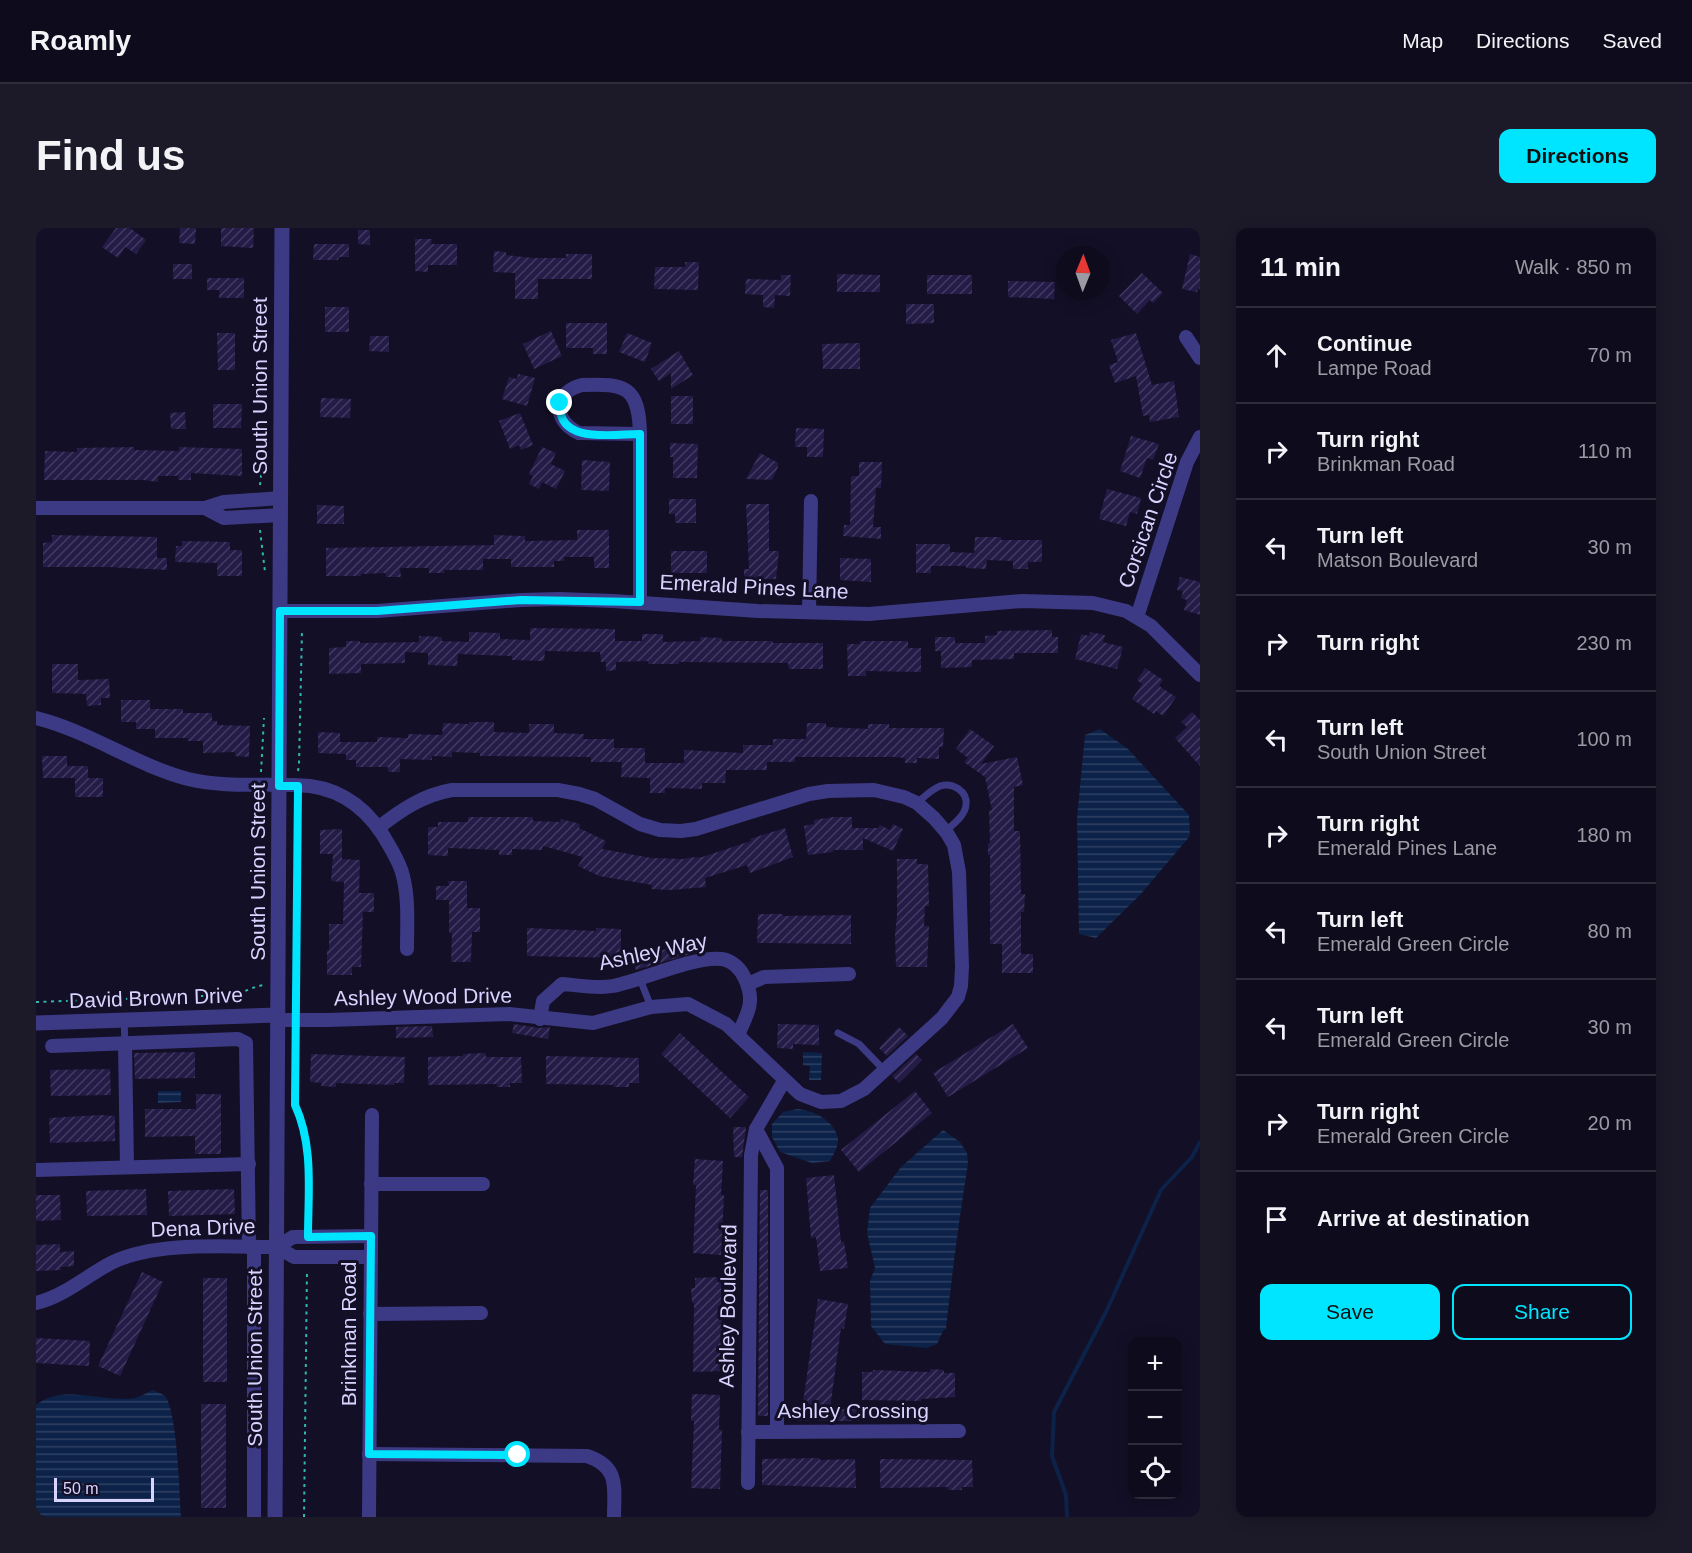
<!DOCTYPE html>
<meta charset="utf-8">
<style>
body{margin:0;font-family:Helvetica,sans-serif;background:#1c1929;color:#f1f3f6}
.controls{position:absolute;right:18px;bottom:18px;display:grid;overflow:hidden;border-radius:12px;box-shadow:0 3px 15px #0003}
.controls button{width:54px;height:54px;display:grid;place-items:center;padding:0;border:0;border-bottom:2px solid #2e2b3b;background:#0e0b1c;color:#f1f3f6;font:30px sans-serif}
.compass{position:absolute;left:1020px;top:18px;width:54px;height:54px;border-radius:50%;background:#0e0b1c;box-shadow:0 3px 15px #0003;rotate:1deg}
.scale{position:absolute;left:18px;bottom:15px;width:100px;box-sizing:border-box;padding-left:6px;border:3px solid #d9d4ff;border-top:0;font-size:16px;line-height:21px;white-space:nowrap;color:#d9d4ff;-webkit-text-stroke:4px #130f26;paint-order:stroke}
.stop{position:absolute;width:18px;height:18px;margin:-14px;border:4px solid #00e5ff;border-radius:50%;background:#fff}
.stop.end{background:#00e5ff;border-color:#fff;box-shadow:0 2px 6px #0008}
.list{margin:0;padding:0;list-style:none}
h2{display:flex;justify-content:space-between;align-items:center;height:78px;margin:0;padding:0 24px;font-size:26px}
h2 small{font-size:20px;font-weight:400;color:#9b9ba3}
.list li{display:grid;grid-template-columns:39px 1fr auto;gap:18px;align-items:center;box-sizing:border-box;height:96px;padding:0 24px;border-top:2px solid #2e2b3b}
.list b{display:block;font-size:22px;white-space:nowrap}
.list p{margin:0;font-size:20px;white-space:nowrap;color:#9b9ba3}
.list em{font-size:20px;font-style:normal;color:#9b9ba3}
.actions{display:flex;gap:12px;padding:18px 24px}
.actions a{flex:1;padding:14px 0;border:2px solid #00e5ff;border-radius:12px;text-align:center;font-size:21px;color:#00e5ff}
.actions .main{background:#00e5ff;color:#111}
.icon{flex:none;width:33px;height:33px;fill:none;stroke:currentColor;stroke-width:2;stroke-linecap:round;stroke-linejoin:round}
.map{position:relative;flex:none;width:1164px;height:1289px;overflow:hidden;border-radius:12px}
header{display:flex;align-items:center;gap:36px;box-sizing:border-box;height:84px;padding:0 30px;background:#0e0b1c;border-bottom:2px solid #2e2b3b}
header strong{font-size:28px}
nav{display:flex;gap:33px;margin-inline-start:auto;font-size:21px}
.intro{display:flex;align-items:center;justify-content:space-between;box-sizing:border-box;height:144px;padding:0 36px}
h1{margin:0;font-size:42px}
.button{padding:15px 27px;border-radius:12px;background:#00e5ff;color:#111;font-size:21px;font-weight:700}
main{display:flex;gap:36px;padding:0 36px}
aside{flex:1;background:#0e0b1c;border-radius:12px;box-shadow:0 3px 15px #0003}
.map>svg:first-child{display:block}
.water{fill:url(#water-rules)}
.lines{fill:none;stroke-linecap:round;stroke-linejoin:round}
.stream{stroke:#0c2248;stroke-width:4}
.building{fill:url(#building-hatch)}
.path{stroke:#2fb8b0;stroke-width:2;stroke-dasharray:3 4.5;stroke-linecap:butt}
.service{stroke:#3d3a85;stroke-width:7}
.minor{stroke:#3d3a85;stroke-width:14}
.tertiary{stroke:#3d3a85;stroke-width:15}
.route{stroke:#00e5ff;stroke-width:8}
.labels{text-anchor:middle;stroke-width:6;stroke-linejoin:round;paint-order:stroke}
.street-label{font-size:21px;fill:#d9d4ff;stroke:#130f26}
</style>
<header>
<strong>Roamly</strong>
<nav><a>Map</a><a>Directions</a><a>Saved</a></nav>
</header>
<div class="intro"><h1>Find us</h1><a class="button">Directions</a></div>
<main>
<div class="map">
<svg width="1164" height="1289" viewBox="0 0 1164 1289">
<defs>
<pattern id="water-rules" width="6" height="5" patternUnits="userSpaceOnUse" patternTransform="scale(1.5)"><rect width="6" height="5" fill="#0c2248"/><path d="M0 2.5h6" fill="none" stroke="#2f4163"/></pattern>
<pattern id="building-hatch" width="6" height="6" patternUnits="userSpaceOnUse" patternTransform="scale(1.5)"><rect width="6" height="6" fill="#241b47"/><path d="M-1 1l2-2M0 6l6-6M5 7l2-2" fill="none" stroke="#433b63"/></pattern>
</defs>
<rect width="100%" height="100%" fill="#130f26"/>
<!-- water -->
<g class="water">
<polygon points="1064,501 1092,521 1153,587 1154,608 1104,667 1060,710 1043,706 1041,590 1049,507"/>
<polygon points="767,824 786,825 785,852 773,852 774,838 767,837"/>
<polygon points="122,863 145,863 145,874 122,875"/>
<path d="M762,881c16,2 36,11 40,29 1,8 -5,17 -8,23l-18,2 -32,-11 -8,-15v-13l11,-12z"/>
<path d="M907,902l17,12 7,11 1,11c-9,55 -16,110 -22,165l-3,2 -6,13 -10,4 -42,-4 -14,-18 -1,-45 5,-13 -8,-35 3,-25 31,-41z"/>
<path d="M117,1162c3,2 10,4 12,6 12,14 15,100 16,121h-145v-112c27,-22 67,-2 99,-7 6,-1 12,-6 18,-8z"/>
</g>
<g class="lines">
<!-- stream -->
<polyline class="stream" points="1031,1289 1030,1267 1016,1228 1018,1184 1070,1084 1125,962 1156,929 1164,914"/>
</g>
<!-- building -->
<g class="building">
<polygon points="80,0 94,0 110,12 100,26 89,19 82,30 66,19"/>
<polygon points="144,0 160,0 159,16 143,15"/>
<polygon points="185,0 218,0 217,20 185,18"/>
<polygon points="322,2 334,2 334,17 322,16"/>
<polygon points="379,11 396,11 395,16 421,16 421,37 392,37 392,44 379,43"/>
<polygon points="278,16 313,16 313,29 303,29 302,32 277,32"/>
<polygon points="458,23 470,24 470,27 497,30 530,30 530,26 556,26 556,51 502,51 502,71 479,71 479,45 457,44"/>
<polygon points="1154,26 1164,29 1164,61 1162,60 1161,64 1146,61"/>
<polygon points="649,34 663,34 662,62 618,61 619,39 649,39"/>
<rect x="137" y="36" width="19" height="15"/>
<polygon points="1106,45 1127,65 1117,75 1114,72 1101,86 1083,68"/>
<polygon points="801,46 844,47 844,64 801,64"/>
<polygon points="745,47 755,47 754,68 739,67 738,80 727,79 727,67 709,66 710,51 745,52"/>
<rect x="891" y="47" width="45" height="19"/>
<polygon points="171,50 208,50 208,70 183,70 183,62 171,62"/>
<polygon points="972,53 1019,54 1018,71 972,69"/>
<polygon points="870,76 898,76 898,95 870,96"/>
<rect x="289" y="79" width="24" height="25"/>
<polygon points="530,95 571,95 571,126 557,126 557,120 530,120"/>
<polygon points="515,103 526,128 498,141 487,116"/>
<polygon points="181,105 199,105 199,142 182,142"/>
<polygon points="591,105 616,115 609,134 583,124"/>
<polygon points="1100,105 1116,157 1138,153 1143,189 1114,194 1113,187 1107,188 1100,148 1079,155 1073,137 1082,134 1075,112"/>
<polygon points="334,108 353,108 353,124 333,123"/>
<polygon points="824,115 824,141 787,141 786,116"/>
<polygon points="643,123 657,147 635,161 635,145 623,153 615,141"/>
<polygon points="482,146 499,150 491,178 466,171 473,149 481,151"/>
<rect x="635" y="168" width="22" height="28"/>
<polygon points="285,170 315,171 314,190 284,189"/>
<polygon points="177,176 206,176 205,200 177,200"/>
<polygon points="149,184 150,201 135,201 134,185"/>
<polygon points="484,185 497,217 485,222 483,217 474,221 463,193"/>
<polygon points="760,200 788,201 787,229 771,229 771,219 759,219"/>
<polygon points="1095,208 1123,216 1117,232 1111,230 1104,250 1084,243"/>
<polygon points="634,215 662,216 661,250 637,250 637,229 634,229"/>
<polygon points="98,219 98,222 143,223 143,219 206,221 206,248 155,245 155,252 142,252 142,248 122,248 122,254 107,252 8,252 9,223 41,224 41,220"/>
<polygon points="506,219 520,225 515,236 529,243 520,261 506,254 503,261 493,256 497,248 493,246"/>
<polygon points="724,225 742,235 742,239 736,252 710,251"/>
<polygon points="546,232 574,234 573,263 545,262"/>
<polygon points="823,234 846,234 845,260 840,260 837,299 845,299 845,311 807,308 808,297 814,297 815,248 823,248"/>
<polygon points="1071,261 1105,270 1101,286 1094,284 1090,298 1063,291"/>
<polygon points="633,271 660,271 660,295 639,295 639,286 633,286"/>
<polygon points="710,276 733,276 733,323 743,323 740,351 708,351 708,341 713,341"/>
<polygon points="281,277 308,278 308,296 281,296"/>
<polygon points="541,302 573,302 573,340 558,340 558,329 528,329 528,333 518,333 518,339 475,339 475,331 447,331 447,342 408,342 408,345 393,345 393,340 364,340 365,349 350,349 350,345 325,346 325,348 290,348 290,320 458,317 458,307 489,308 489,313 541,312"/>
<polygon points="16,307 121,309 121,330 131,330 131,342 72,339 7,339 7,315 16,314"/>
<polygon points="939,309 965,309 965,312 1006,312 1006,334 992,334 992,341 977,341 977,333 951,332 950,341 930,340 930,338 895,338 895,345 880,345 880,316 914,316 914,324 938,325"/>
<polygon points="146,313 194,314 194,322 206,322 206,348 181,348 181,335 139,334 140,318 146,318"/>
<rect x="635" y="323" width="36" height="22"/>
<polygon points="804,330 835,331 835,354 804,352"/>
<polygon points="1144,349 1164,354 1164,387 1148,382 1151,372 1145,370 1147,363 1141,362"/>
<polygon points="494,400 579,401 579,413 606,413 606,406 627,406 627,414 664,413 664,409 686,410 686,413 737,413 737,415 787,415 787,441 753,441 752,435 643,434 643,436 612,436 612,433 580,434 580,442 570,443 570,434 565,434 564,424 509,423 508,433 476,432 476,428 422,426 421,438 392,437 392,425 369,424 369,435 325,436 325,445 293,446 293,420 310,419 310,413 324,413 324,415 383,414 383,408 406,409 406,413 433,414 433,404 464,405 464,411 494,412"/>
<polygon points="1016,402 1016,409 1022,409 1022,425 978,425 978,431 936,432 936,439 905,440 905,423 899,423 899,409 919,409 919,415 949,415 949,408 961,407 961,403"/>
<polygon points="1054,404 1069,407 1067,414 1087,419 1081,441 1039,431 1045,406 1053,408"/>
<polygon points="824,413 872,413 872,420 885,420 885,444 830,443 830,448 812,448 811,416 824,416"/>
<polygon points="16,436 42,436 42,452 73,451 74,470 65,470 65,477 51,478 50,466 16,465"/>
<polygon points="1109,440 1127,452 1123,458 1140,469 1127,488 1120,483 1118,486 1096,471 1106,456 1101,452"/>
<polygon points="85,472 114,472 114,481 147,481 147,485 176,485 176,493 181,493 181,497 214,498 213,529 199,528 199,524 167,525 167,513 152,513 152,510 119,510 119,501 100,501 100,494 85,494"/>
<polygon points="1156,484 1164,492 1164,538 1139,510 1151,499 1145,494"/>
<polygon points="433,494 458,494 458,504 493,505 493,496 518,496 518,505 548,506 547,511 578,511 578,520 609,520 609,535 648,535 648,522 707,525 707,517 737,517 737,511 770,511 771,495 790,495 790,499 832,501 832,496 853,496 853,500 908,500 907,519 903,519 903,531 881,530 881,535 869,535 869,530 858,529 759,529 759,534 731,534 731,542 690,542 689,555 666,555 666,561 629,560 629,565 614,565 614,550 585,549 586,534 555,534 555,529 444,528 444,525 416,524 416,529 396,528 396,532 364,531 364,544 352,544 352,539 320,539 320,532 310,532 310,526 282,525 282,504 304,505 304,514 341,514 341,509 372,510 372,506 406,507 407,495 433,496"/>
<polygon points="934,501 958,518 945,536 981,529 987,557 978,559 978,603 984,603 985,666 989,666 988,684 985,684 985,726 997,726 997,745 966,745 966,716 954,716 954,627 952,627 952,615 954,615 953,582 956,582 949,549 928,534 932,530 920,521"/>
<polygon points="6,528 31,528 31,538 52,538 52,550 67,550 67,569 39,569 39,550 7,550"/>
<polygon points="432,589 497,589 497,593 524,594 525,591 544,596 543,600 570,613 566,621 615,630 649,631 649,630 666,629 715,613 714,611 749,600 757,629 714,645 711,637 669,650 670,659 634,662 615,661 616,657 563,648 542,638 547,629 507,618 506,622 476,621 476,627 463,627 463,622 412,620 412,628 392,627 392,599 402,599 402,594 432,594"/>
<polygon points="797,589 816,589 816,600 842,600 844,597 854,602 857,596 867,601 857,623 827,610 827,622 797,622 797,624 772,627 768,598 778,596 778,592"/>
<polygon points="306,601 306,631 324,632 323,665 338,665 338,684 327,684 325,739 316,739 316,747 291,747 291,722 293,722 293,696 307,696 308,654 295,653 297,626 284,626 284,602"/>
<polygon points="861,631 881,631 881,636 892,636 893,678 889,678 888,698 893,698 891,739 860,739 859,707 861,687"/>
<polygon points="412,653 431,653 431,680 444,680 444,704 436,704 435,734 415,734 416,705 413,705 413,672 400,672 400,658 413,658"/>
<polygon points="722,686 747,686 747,688 815,687 815,716 721,715"/>
<polygon points="491,700 560,703 560,700 585,701 585,730 491,728"/>
<polygon points="654,714 657,725 600,742 596,731"/>
<polygon points="478,796 503,800 514,799 512,811 476,805"/>
<polygon points="742,796 783,797 783,817 757,816 757,821 741,820"/>
<polygon points="977,796 992,820 912,869 897,845"/>
<polygon points="396,798 397,809 360,810 360,799"/>
<polygon points="863,799 872,808 851,828 843,820"/>
<polygon points="644,805 713,869 694,890 625,826"/>
<polygon points="159,824 159,850 99,851 98,825"/>
<polygon points="449,825 450,829 485,829 486,855 474,855 474,859 461,859 461,856 392,857 392,829 427,828 427,826"/>
<polygon points="275,826 369,829 368,855 358,855 358,857 300,855 300,859 285,858 286,855 274,854"/>
<polygon points="880,826 886,832 863,855 856,848"/>
<polygon points="510,828 603,830 603,855 593,855 593,859 578,859 578,857 510,856"/>
<polygon points="74,841 75,867 15,868 14,842"/>
<polygon points="879,863 896,885 823,944 805,922"/>
<polygon points="160,866 185,866 185,926 159,926 159,908 109,909 109,881 160,881"/>
<polygon points="65,887 79,888 79,913 14,915 13,890"/>
<polygon points="697,899 710,899 706,929 698,929"/>
<polygon points="659,931 687,933 685,967 688,967 685,1027 657,1025 660,957 657,957"/>
<polygon points="798,947 805,1014 808,1014 812,1040 784,1043 780,1009 775,1010 770,950"/>
<polygon points="110,961 111,987 51,988 50,963"/>
<polygon points="198,961 199,986 133,988 132,963"/>
<polygon points="724,962 732,962 732,1188 722,1188"/>
<polygon points="0,967 24,967 25,992 0,993"/>
<polygon points="24,1016 24,1024 38,1023 38,1038 24,1039 25,1042 0,1043 0,1017"/>
<polygon points="106,1044 127,1054 84,1148 62,1138"/>
<polygon points="685,1049 687,1143 657,1144 658,1075 656,1075 655,1060 659,1060 659,1050"/>
<rect x="167" y="1050" width="24" height="104"/>
<polygon points="782,1071 812,1076 808,1101 805,1100 794,1181 823,1181 823,1193 761,1193 761,1181 766,1181"/>
<polygon points="0,1110 54,1113 53,1138 0,1135"/>
<polygon points="894,1141 908,1142 908,1145 919,1145 919,1169 885,1171 885,1173 826,1172 826,1144 837,1144 837,1142 894,1144"/>
<polygon points="656,1166 684,1167 683,1202 686,1202 684,1261 655,1260 658,1193 655,1193"/>
<rect x="165" y="1176" width="25" height="104"/>
<polygon points="784,1230 784,1232 819,1231 820,1260 726,1257 726,1231"/>
<polygon points="844,1231 936,1232 937,1259 926,1259 926,1262 912,1262 912,1259 844,1260"/>
</g>
<g class="lines">
<!-- path -->
<g class="path">
<polyline points="224,257 230,203"/>
<polyline points="224,302 229,344"/>
<polyline points="262,543 263,536 266,402"/>
<polyline points="225,544 228,490"/>
<polyline points="226,571 228,583"/>
<path d="M0,774l196,-7c12,-2 21,-9 33,-10"/>
<polyline points="261,780 262,570"/>
<polyline points="260,804 259,877 267,894 272,930 271,997"/>
<polyline points="268,1289 271,1042"/>
</g>
<!-- service -->
<g class="service">
<path d="M881,575c7,-6 15,-14 23,-17 12,-4 28,5 26,19 -1,11 -13,19 -20,26"/>
<polyline points="604,751 615,779"/>
<polyline points="88,792 89,815"/>
<polyline points="802,805 823,816 848,842"/>
</g>
<!-- minor -->
<g class="minor">
<polyline points="1150,109 1164,130"/>
<path d="M546,157c44,-2 57,2 58,49l-61,-1c-27,-12 -26,-41 3,-48z"/>
<polyline points="0,280 169,280 188,274 245,270"/>
<polyline points="169,280 188,290 245,287"/>
<polyline points="604,374 604,206"/>
<polyline points="244,383 341,383 485,372 523,371 577,373 722,383 833,386 986,373 1057,375 1090,383 1115,398 1164,447"/>
<polyline points="773,384 775,273"/>
<polyline points="1101,389 1151,234 1164,209"/>
<path d="M0,490c53,13 99,47 152,61 43,10 80,3 122,7 38,5 63,29 80,61 5,9 11,19 13,29 6,24 4,48 4,73"/>
<polyline points="712,756 728,749 813,746"/>
<path d="M504,791l3,-18 19,-17c16,1 36,5 51,2 30,-6 81,-30 108,-27 11,1 20,10 24,20 11,23 2,35 -7,56"/>
<path d="M242,792h50l181,-6 84,9 58,-16 37,-3 38,20 74,70 21,8 20,-1 23,-12 78,-71 16,-21 3,-11 1,-19 -3,-95 -5,-27 -7,-12 -13,-15 -17,-15 -13,-6 -30,-7 -46,1 -19,3 -84,26 -29,9 -15,2 -21,-1 -20,-6 -45,-25 -16,-5 -21,-4h-106c-29,5 -51,20 -74,38"/>
<polyline points="89,815 91,939"/>
<polyline points="16,818 202,811 210,815 213,1019"/>
<polyline points="720,901 741,940 741,1204"/>
<polyline points="0,942 213,936"/>
<polyline points="335,956 447,956"/>
<polyline points="241,1019 258,1029 335,1029"/>
<polyline points="241,1019 257,1009 335,1008"/>
<path d="M0,1075c29,-7 51,-28 77,-41 44,-21 115,-15 164,-15"/>
<polyline points="334,1086 445,1085"/>
<polyline points="712,1204 923,1203"/>
<path d="M333,1226l218,2c33,11 27,31 27,61"/>
<polyline points="712,1255 715,927 720,901 748,853"/>
<polyline points="218,1289 218,1019"/>
<polyline points="333,1289 336,887"/>
</g>
<!-- tertiary -->
<g class="tertiary">
<polyline points="0,795 242,787"/>
<polyline points="239,1289 246,0"/>
</g>
</g>
<g class="lines">
<!-- route -->
<path class="route" d="M482,1227l-149,-1 2,-218 -63,1c0,-44 6,-91 -13,-132l3,-319h-19l1,-175h97l144,-11 119,2v-168c-27,0 -83,11 -80,-31"/>
</g>
<g class="labels">
<!-- street labels -->
<g class="street-label">
<text transform="translate(224 158) rotate(-90)" y="7">South Union Street</text>
<text transform="translate(1112 292) rotate(-71)" y="7">Corsican Circle</text>
<text transform="translate(718 359) rotate(3)" y="7">Emerald Pines Lane</text>
<text transform="translate(222 644) rotate(-90)" y="7">South Union Street</text>
<text transform="translate(617 724) rotate(-12)" y="7">Ashley Way</text>
<text transform="translate(387 769) rotate(-1)" y="7">Ashley Wood Drive</text>
<text transform="translate(120 770) rotate(-2)" y="7">David Brown Drive</text>
<text transform="translate(167 1000) rotate(-2)" y="7">Dena Drive</text>
<text transform="translate(692 1078) rotate(-89)" y="7">Ashley Boulevard</text>
<text transform="translate(313 1106) rotate(-90)" y="7">Brinkman Road</text>
<text transform="translate(219 1130) rotate(-90)" y="7">South Union Street</text>
<text x="817" y="1190">Ashley Crossing</text>
</g>
</g>
</svg>
<div class="controls">
<button>+</button>
<button>−</button>
<button><svg class="icon" aria-label="locate" viewBox="0 0 24 24"><circle cx="12" cy="12" r="6"/><path d="M12 2v4M12 18v4M2 12h4M18 12h4"/></svg></button>
</div>
<svg class="compass" viewBox="-18 -18 36 36"><path d="M0-13l5 13h-10z" fill="#e53935"/><path d="M0 13l5-13h-10z" fill="#9b9ba3"/></svg>
<div class="scale">50 m</div>
<div class="stop" style="left:482px;top:1227px"></div>
<div class="stop end" style="left:524px;top:175px"></div>
</div>
<aside>
<h2>11 min<small>Walk · 850 m</small></h2>
<ul class="list">
<li><svg class="icon" aria-label="ahead" viewBox="0 0 24 24"><path d="M12 20V5M6 11l6-6 6 6"/></svg><div><b>Continue</b><p>Lampe Road</p></div><em>70 m</em></li>
<li><svg class="icon" aria-label="right" viewBox="0 0 24 24"><path d="M7 20v-9h11M14 6l5 5-5 5"/></svg><div><b>Turn right</b><p>Brinkman Road</p></div><em>110 m</em></li>
<li><svg class="icon" aria-label="left" viewBox="0 0 24 24"><path d="M17 20v-9H6M10 6l-5 5 5 5"/></svg><div><b>Turn left</b><p>Matson Boulevard</p></div><em>30 m</em></li>
<li><svg class="icon" aria-label="right" viewBox="0 0 24 24"><path d="M7 20v-9h11M14 6l5 5-5 5"/></svg><div><b>Turn right</b></div><em>230 m</em></li>
<li><svg class="icon" aria-label="left" viewBox="0 0 24 24"><path d="M17 20v-9H6M10 6l-5 5 5 5"/></svg><div><b>Turn left</b><p>South Union Street</p></div><em>100 m</em></li>
<li><svg class="icon" aria-label="right" viewBox="0 0 24 24"><path d="M7 20v-9h11M14 6l5 5-5 5"/></svg><div><b>Turn right</b><p>Emerald Pines Lane</p></div><em>180 m</em></li>
<li><svg class="icon" aria-label="left" viewBox="0 0 24 24"><path d="M17 20v-9H6M10 6l-5 5 5 5"/></svg><div><b>Turn left</b><p>Emerald Green Circle</p></div><em>80 m</em></li>
<li><svg class="icon" aria-label="left" viewBox="0 0 24 24"><path d="M17 20v-9H6M10 6l-5 5 5 5"/></svg><div><b>Turn left</b><p>Emerald Green Circle</p></div><em>30 m</em></li>
<li><svg class="icon" aria-label="right" viewBox="0 0 24 24"><path d="M7 20v-9h11M14 6l5 5-5 5"/></svg><div><b>Turn right</b><p>Emerald Green Circle</p></div><em>20 m</em></li>
<li><svg class="icon" aria-label="arrive" viewBox="0 0 24 24"><path d="M6 21V4h12l-3 4 3 4H6"/></svg><div><b>Arrive at destination</b></div></li>
</ul>
<div class="actions"><a class="main">Save</a><a>Share</a></div>
</aside>
</main>
